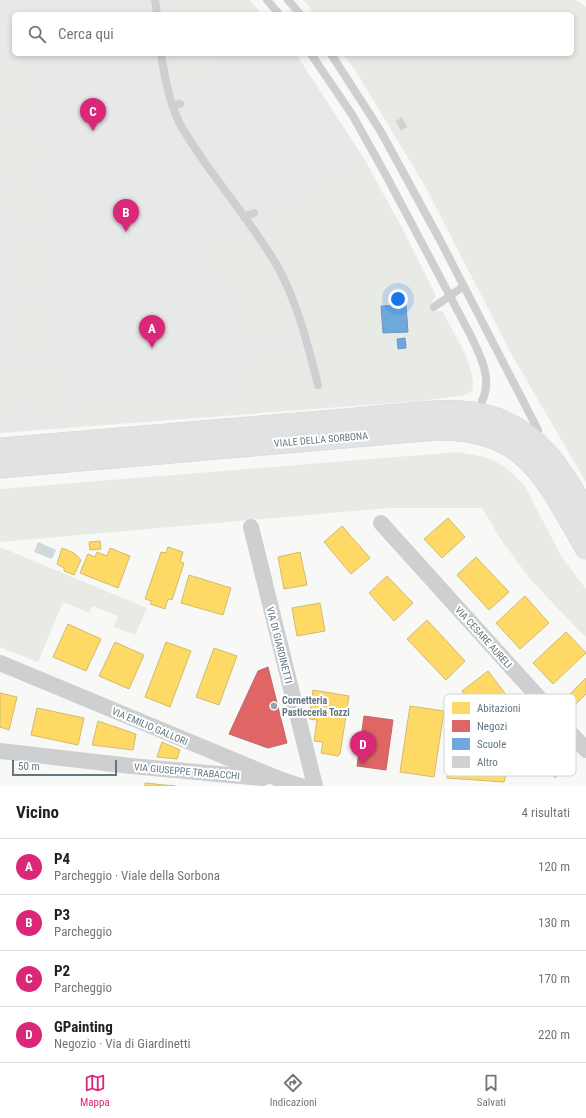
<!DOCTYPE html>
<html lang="it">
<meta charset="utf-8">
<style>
body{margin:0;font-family:"Roboto Condensed",sans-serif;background:#f2f2f2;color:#202124}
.scale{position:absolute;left:12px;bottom:10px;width:105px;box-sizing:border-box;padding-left:4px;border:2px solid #627782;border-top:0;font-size:11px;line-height:14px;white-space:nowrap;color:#627782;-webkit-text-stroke:3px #fff;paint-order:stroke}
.you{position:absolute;left:398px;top:299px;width:14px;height:14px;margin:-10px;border:3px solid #fff;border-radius:50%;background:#1a73e8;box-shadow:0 0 0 6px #1a73e833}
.badge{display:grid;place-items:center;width:26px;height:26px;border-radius:50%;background:#db2777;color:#fff;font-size:13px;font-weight:700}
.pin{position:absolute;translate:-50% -33px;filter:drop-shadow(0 1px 2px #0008)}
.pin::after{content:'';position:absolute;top:21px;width:14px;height:12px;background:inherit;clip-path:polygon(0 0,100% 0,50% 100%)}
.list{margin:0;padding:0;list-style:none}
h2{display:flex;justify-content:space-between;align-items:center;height:52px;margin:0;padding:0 16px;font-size:17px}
h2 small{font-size:13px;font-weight:400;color:#757577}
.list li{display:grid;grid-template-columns:26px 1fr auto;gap:12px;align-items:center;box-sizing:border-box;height:56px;padding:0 16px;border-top:1px solid #e0e0e0}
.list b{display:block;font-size:15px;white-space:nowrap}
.list p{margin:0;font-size:13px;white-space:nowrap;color:#757577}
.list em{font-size:13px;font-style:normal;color:#757577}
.icon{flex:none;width:22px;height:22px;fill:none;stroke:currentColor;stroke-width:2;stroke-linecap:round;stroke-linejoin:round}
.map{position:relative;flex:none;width:586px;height:786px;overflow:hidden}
.search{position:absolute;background:#fff;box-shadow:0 2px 6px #0003;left:12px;right:12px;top:12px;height:44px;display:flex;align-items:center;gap:10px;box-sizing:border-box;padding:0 14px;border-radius:6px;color:#757577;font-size:15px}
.sheet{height:276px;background:#fff}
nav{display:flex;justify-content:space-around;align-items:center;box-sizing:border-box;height:56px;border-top:1px solid #e0e0e0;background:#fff;font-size:11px;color:#757577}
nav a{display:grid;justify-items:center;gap:2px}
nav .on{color:#db2777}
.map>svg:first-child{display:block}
.built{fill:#e7e9e8}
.green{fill:#e8ebe5}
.water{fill:#cfd8da}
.homes{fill:#ffd966;stroke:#d0bc6e}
.shops{fill:#e06666;stroke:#ba6b6e}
.schools{fill:#6fa8dc;stroke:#6b99c1}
.building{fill:#d0d2d2;stroke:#e7e7e6}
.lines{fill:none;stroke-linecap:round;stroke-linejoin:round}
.secondary-casing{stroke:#d4d6d6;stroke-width:23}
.lane{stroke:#cecfd0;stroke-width:8}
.street{stroke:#cecfd0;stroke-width:16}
.secondary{stroke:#e1e2e2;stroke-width:22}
.poi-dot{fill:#96a4ab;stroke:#fff;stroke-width:1.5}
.labels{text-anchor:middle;stroke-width:4;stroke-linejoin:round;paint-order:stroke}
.street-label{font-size:10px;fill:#627782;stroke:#fff}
.poi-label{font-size:10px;font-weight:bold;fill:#627782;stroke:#fff;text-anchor:start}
.key{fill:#fff;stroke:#d0d6da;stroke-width:1}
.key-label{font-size:11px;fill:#627782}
</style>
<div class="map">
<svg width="586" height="786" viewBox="0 0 586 786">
<rect width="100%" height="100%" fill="#f8f8f7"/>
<!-- built -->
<polygon class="built" points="0,0 249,0 262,14 14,14 14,54 296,54 363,157 403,230 436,296 432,301 435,312 442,311 467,359 473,382 473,390 464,395 419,401 0,433"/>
<!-- green -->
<g class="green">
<polygon points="167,0 249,0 262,14 168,14"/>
<polygon points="303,0 576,0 586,7 586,482 513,357 425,186 355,70 343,54 572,54 572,14 315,14"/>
<polygon points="172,54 230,54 176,91"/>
<polygon points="30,61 35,109 1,112 0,64"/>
<polygon points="38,119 43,170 4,173 0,123"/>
<path d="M363,157l40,73 33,66 -4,5 3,11 7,-1c12,23 33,53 31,79l-9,5 -45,6 -353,25 -1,-18 -44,4 -3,-41 44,-4 3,41 183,-16 -3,-32 4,-1 2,-5 49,-4 -5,-20 -47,3 -1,-5 -5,-1 -3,-38 -33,-13 -2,-33 2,-1 1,-4 40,-3 24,37 -12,-50 14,-3z"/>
<polygon points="42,179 47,227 8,231 4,183"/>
<polygon points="45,243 49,292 13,295 9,246"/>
<polygon points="50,304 53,352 18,355 14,307"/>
<polygon points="0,308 5,308 9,354 0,354"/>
<polygon points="12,372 15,412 0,413 0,373"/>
<polygon points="458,452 485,457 504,466 525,486 561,556 586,589 586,636 583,635 530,579 502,541 482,508 388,508 0,542 0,489"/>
<polygon points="0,547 147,608 135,635 114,627 118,616 92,606 89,613 63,602 38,662 0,647"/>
</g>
<!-- water -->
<polygon class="water" points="38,542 56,550 52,559 34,552"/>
<!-- homes -->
<g class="homes">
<polygon points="448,518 465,537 442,558 424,539"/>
<polygon points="342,526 370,558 351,574 324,542"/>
<polygon points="100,541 101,549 90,550 89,542"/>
<polygon points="168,547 183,552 180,562 184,563 172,600 168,599 165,609 150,604 152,601 145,599 161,552 166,553"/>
<polygon points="62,548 74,553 81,560 74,575 64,571 64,568 57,564"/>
<polygon points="110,548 130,556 118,588 80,573 88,554 95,557 97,552 107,556"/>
<polygon points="300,552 307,585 284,589 278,557"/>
<polygon points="476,557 509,592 489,610 457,575"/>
<polygon points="189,575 231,588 223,615 181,603"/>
<polygon points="387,576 413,603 394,621 369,593"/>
<polygon points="525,596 549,623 520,649 496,623"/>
<polygon points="320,603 325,631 297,636 292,608"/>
<polygon points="427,620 465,661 446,680 407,639"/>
<polygon points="68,624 101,639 86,671 53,657"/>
<polygon points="566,632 586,653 553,684 533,663"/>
<polygon points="115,642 144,655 129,689 99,676"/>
<polygon points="166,642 191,651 170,707 145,697"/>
<polygon points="214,648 237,656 219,705 196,697"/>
<polygon points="488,671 520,713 495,733 462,691"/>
<polygon points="586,678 586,694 575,705 567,697"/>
<polygon points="313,690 349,696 340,754 338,756 321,753 323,742 314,741 317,720 309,719"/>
<polygon points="0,693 17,697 9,730 0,727"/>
<polygon points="410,706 444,711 434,777 400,772"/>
<polygon points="37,708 84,718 78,745 31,735"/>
<polygon points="98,721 136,734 133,750 92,745"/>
<polygon points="449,723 458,723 459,729 468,729 507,772 504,782 447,778 453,734 449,731"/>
<polygon points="162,742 180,750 177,759 157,757"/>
<polygon points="562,748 574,762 555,778 543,764"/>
<polygon points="145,783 175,786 145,786"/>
</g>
<!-- shops -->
<g class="shops">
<polygon points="268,667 287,743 268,748 229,734 258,671"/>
<polygon points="364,716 393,720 386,770 357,766"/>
</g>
<!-- schools -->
<g class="schools">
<polygon points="406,305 408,332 383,333 381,306"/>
<polygon points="405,338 406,348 398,349 397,339"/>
</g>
<!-- building -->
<polygon class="building" points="402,117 408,127 401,131 395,121"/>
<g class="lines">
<!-- secondary casing -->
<g class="secondary-casing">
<g id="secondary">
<path d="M0,449c107,-9 213,-18 320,-27 27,-2 53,-5 79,-7 31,-3 62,-7 92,2 51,17 70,53 95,97"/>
<path d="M0,467l436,-38c92,-1 110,50 150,119"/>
</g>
</g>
<!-- lane -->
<g class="lane">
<polyline points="155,0 157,14"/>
<polyline points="267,0 279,14"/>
<polyline points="288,0 300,14"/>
<path d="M161,54c4,24 8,48 19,70 7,13 15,24 23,36 24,34 50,66 72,102 22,38 32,80 43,123"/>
<path d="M311,54l42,62 35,63 82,155c10,21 23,44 12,67"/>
<polyline points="331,54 380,130 440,240 538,430"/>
<polyline points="172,105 180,104"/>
<polyline points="244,217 254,213"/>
<polyline points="434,307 464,286"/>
</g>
<!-- street -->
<g class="street">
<polyline points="381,523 586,750"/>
<polyline points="251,527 315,786"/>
<polyline points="0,663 279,779 301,786"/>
<polyline points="0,751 131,766 263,778"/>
</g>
<!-- secondary -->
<use href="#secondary" class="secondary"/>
</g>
<!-- markers -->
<circle class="poi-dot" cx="274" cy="706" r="4"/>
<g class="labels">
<!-- street labels -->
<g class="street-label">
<text transform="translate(321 439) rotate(-5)" y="4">VIALE DELLA SORBONA</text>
<text transform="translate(484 637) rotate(48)" y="4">VIA CESARE AURELI</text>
<text transform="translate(280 645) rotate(76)" y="4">VIA DI GIARDINETTI</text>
<text transform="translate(150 726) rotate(23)" y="4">VIA EMILIO GALLORI</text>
<text transform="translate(187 771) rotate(5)" y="4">VIA GIUSEPPE TRABACCHI</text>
</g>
<!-- poi labels -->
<g class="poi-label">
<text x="282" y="704">Cornetteria<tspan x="282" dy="12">Pasticceria Tozzi</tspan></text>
</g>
</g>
<!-- legend -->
<rect x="444" y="694" width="132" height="82" rx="6" class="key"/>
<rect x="452" y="702" width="18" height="12" fill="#ffd966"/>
<rect x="452" y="720" width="18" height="12" fill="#e06666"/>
<rect x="452" y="738" width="18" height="12" fill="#6fa8dc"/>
<rect x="452" y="756" width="18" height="12" fill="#d0d2d2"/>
<g class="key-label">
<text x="477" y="712">Abitazioni</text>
<text x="477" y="730">Negozi</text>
<text x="477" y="748">Scuole</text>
<text x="477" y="766">Altro</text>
</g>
</svg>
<div class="scale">50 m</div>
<div class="you"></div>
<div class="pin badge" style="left:152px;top:348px">A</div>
<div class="pin badge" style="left:126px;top:232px">B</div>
<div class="pin badge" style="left:93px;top:131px">C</div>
<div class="pin badge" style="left:363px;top:764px">D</div>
<div class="search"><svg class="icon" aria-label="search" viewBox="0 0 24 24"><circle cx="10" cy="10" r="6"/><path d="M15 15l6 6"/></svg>Cerca qui</div>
</div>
<section class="sheet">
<h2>Vicino<small>4 risultati</small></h2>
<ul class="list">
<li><span class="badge">A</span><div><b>P4</b><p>Parcheggio · Viale della Sorbona</p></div><em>120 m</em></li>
<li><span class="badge">B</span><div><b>P3</b><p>Parcheggio</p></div><em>130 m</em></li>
<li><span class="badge">C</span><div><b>P2</b><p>Parcheggio</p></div><em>170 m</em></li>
<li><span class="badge">D</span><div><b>GPainting</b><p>Negozio · Via di Giardinetti</p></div><em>220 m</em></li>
</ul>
</section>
<nav>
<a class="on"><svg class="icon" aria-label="map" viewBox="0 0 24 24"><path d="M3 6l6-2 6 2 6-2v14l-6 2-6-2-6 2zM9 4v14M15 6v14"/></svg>Mappa</a>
<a><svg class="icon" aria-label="directions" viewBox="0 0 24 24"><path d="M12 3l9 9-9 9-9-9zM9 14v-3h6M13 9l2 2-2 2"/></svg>Indicazioni</a>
<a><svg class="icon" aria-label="saved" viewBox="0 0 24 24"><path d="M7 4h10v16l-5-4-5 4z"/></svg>Salvati</a>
</nav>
